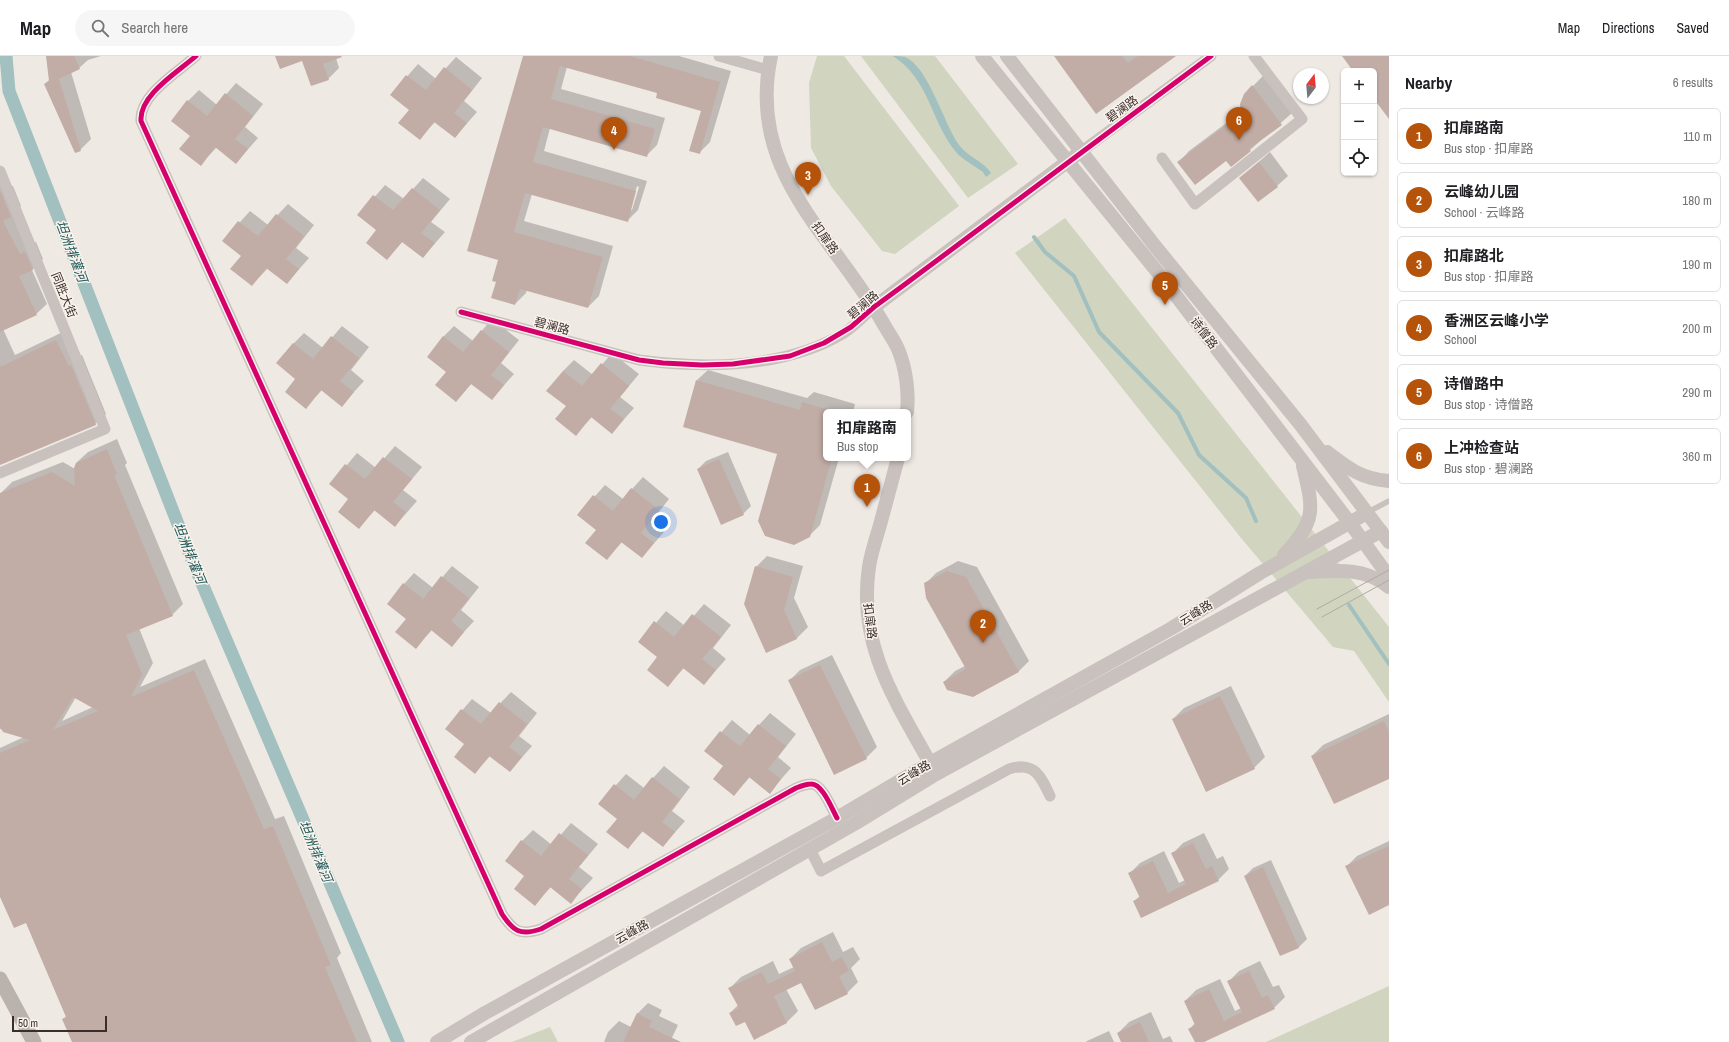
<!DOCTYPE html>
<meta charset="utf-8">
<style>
body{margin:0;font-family:"Archivo Narrow","Noto Sans SC",sans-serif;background:#f6f6f6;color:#202124}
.controls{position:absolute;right:12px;top:12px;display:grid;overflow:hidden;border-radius:6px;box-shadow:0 1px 3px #0004}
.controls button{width:36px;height:36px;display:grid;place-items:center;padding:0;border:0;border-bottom:1px solid #e0e0e0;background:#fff;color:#202124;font:20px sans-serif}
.compass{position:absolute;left:1293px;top:12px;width:36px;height:36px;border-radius:50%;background:#fff;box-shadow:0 1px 3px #0004;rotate:16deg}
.scale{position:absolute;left:12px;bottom:10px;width:95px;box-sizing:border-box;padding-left:4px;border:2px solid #392e2b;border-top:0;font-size:11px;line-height:14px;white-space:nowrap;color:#392e2b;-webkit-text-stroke:3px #faf3ed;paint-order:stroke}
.you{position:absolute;left:661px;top:466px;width:14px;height:14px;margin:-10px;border:3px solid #fff;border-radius:50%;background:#1a73e8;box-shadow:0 0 0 6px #1a73e833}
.badge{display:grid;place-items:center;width:26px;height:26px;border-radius:50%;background:#b45309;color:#fff;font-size:13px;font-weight:700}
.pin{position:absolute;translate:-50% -33px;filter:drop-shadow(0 1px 2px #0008)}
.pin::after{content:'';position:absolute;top:21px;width:14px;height:12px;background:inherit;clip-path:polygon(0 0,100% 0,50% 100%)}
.popup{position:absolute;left:823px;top:353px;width:88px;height:52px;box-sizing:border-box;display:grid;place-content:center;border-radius:6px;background:#fff;filter:drop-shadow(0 1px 3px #0005);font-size:13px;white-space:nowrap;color:#757577}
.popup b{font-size:15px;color:#202124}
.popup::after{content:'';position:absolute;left:50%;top:100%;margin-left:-8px;border:8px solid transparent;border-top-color:#fff}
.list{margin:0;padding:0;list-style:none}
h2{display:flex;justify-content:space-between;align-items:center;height:52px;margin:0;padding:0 16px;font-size:17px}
h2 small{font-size:13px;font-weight:400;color:#757577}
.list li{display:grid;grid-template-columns:26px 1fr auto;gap:12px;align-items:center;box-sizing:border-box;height:56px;margin:0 8px 8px;padding:0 8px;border:1px solid #e0e0e0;border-radius:6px}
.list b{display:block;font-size:15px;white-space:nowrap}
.list p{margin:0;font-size:13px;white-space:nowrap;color:#757577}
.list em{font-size:13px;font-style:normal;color:#757577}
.icon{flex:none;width:22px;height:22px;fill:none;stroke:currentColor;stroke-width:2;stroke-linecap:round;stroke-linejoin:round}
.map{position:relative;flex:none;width:1389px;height:986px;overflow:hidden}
header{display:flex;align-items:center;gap:24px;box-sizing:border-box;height:56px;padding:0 20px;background:#fff;border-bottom:1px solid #e0e0e0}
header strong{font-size:19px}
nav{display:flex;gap:22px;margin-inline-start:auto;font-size:14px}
.search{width:280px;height:36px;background:#f6f6f6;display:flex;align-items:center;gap:10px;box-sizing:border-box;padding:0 14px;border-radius:22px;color:#757577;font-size:15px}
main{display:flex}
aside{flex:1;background:#fff}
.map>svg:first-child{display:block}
.green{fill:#d1d4bf}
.water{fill:#a1c0bf}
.shadow{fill:#0003;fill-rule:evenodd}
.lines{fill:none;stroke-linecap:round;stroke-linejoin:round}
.stream{stroke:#a1c0bf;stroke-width:4}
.canal{stroke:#a1c0bf;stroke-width:13}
.building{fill:#c2ada6;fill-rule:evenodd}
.service{stroke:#c8c1bd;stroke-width:5.5}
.minor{stroke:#c8c1bd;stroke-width:11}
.tertiary{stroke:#c8c1bd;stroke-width:14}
.secondary{stroke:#b9b2ad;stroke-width:15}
.tram{stroke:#b0aaa7;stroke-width:1}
.cycleway-casing{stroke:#faf3ed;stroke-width:8}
.cycleway{stroke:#d6006c;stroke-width:5}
.labels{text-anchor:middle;stroke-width:3;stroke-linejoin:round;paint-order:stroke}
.street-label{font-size:12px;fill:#392e2b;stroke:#faf3ed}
.water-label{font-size:13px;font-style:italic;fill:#215a5a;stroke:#faf3ed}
</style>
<header>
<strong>Map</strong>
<div class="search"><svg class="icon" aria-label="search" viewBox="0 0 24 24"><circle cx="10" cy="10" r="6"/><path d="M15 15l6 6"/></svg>Search here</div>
<nav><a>Map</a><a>Directions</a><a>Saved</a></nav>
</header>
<main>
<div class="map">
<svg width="1389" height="986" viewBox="0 0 1389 986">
<rect width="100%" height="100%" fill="#efe9e4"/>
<!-- green -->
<g class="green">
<polygon points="817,0 844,0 959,150 895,198 882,195 831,130 811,92 809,27"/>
<polygon points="861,0 935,0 1018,108 968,142"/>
<polygon points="1065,162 1389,571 1389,646 1354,595 1333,591 1241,482 1015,197"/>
<polygon points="1389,930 1389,986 1266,986"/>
<polygon points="550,971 558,986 512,986"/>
</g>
<!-- water -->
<path class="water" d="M893,0c3,0 8,0 12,1 23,9 39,67 54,88 9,12 24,16 32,28l-5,4 -3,-5c-8,-6 -20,-12 -27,-20 -26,-32 -26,-72 -63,-96z"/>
<!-- shadow -->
<g class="shadow">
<polygon points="47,0 101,0 88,4 79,12 71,16 91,83 80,94 45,28 50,23"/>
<polygon points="276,0 342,0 336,2 339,12 328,23 302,4"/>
<path d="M524,0h155l52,15 -21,71 -11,11 3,-43 -43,-17 -92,-26 -6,22 104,29 -8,27 -11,11 -96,-28 -6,23 103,30 -9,29 -11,11 -95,-27 -8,27 89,25 -14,50 -11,11 -61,-18 -1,4 -11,11 -18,-23zM637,130l2,1 -7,23h-2z"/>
<polygon points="1055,0 1175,0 1097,56"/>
<polygon points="456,1 482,22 464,45 477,56 455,81 436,65 420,82 410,54 391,39 418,8 436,23"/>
<polygon points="1264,19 1292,57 1250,94 1226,104 1179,106 1189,95 1241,56 1245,38"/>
<polygon points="236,27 263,48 245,71 258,82 236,107 217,91 201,108 191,79 188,45 199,34 217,49"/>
<polygon points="1270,96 1288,120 1277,130 1240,122"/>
<polygon points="0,114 8,132 13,130 21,150 14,157 31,188 36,186 43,203 32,214 47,248 36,258 3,273 15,299 67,274 79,300 82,299 106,358 95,368 0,407"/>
<polygon points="423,122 450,143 431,166 445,176 423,201 403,185 387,203 378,174 359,159 385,129 404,143"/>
<polygon points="288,148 314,169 296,192 309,202 287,227 268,212 252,229 242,200 223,185 250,155 268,169"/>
<polygon points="492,263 519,284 501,307 514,318 492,343 472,327 456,345 447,316 443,281 454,270 473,285"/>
<polygon points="342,270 369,291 351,314 364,325 342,349 322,334 306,351 297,322 293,288 304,277 323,292"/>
<polygon points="612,297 639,318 620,341 634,352 612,377 592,361 576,378 567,350 563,315 574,304 593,319"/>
<polygon points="708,314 807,342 814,336 855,348 853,356 826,356 826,402 839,402 820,469 809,480 779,398 697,324"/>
<path d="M117,383l10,24 -2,2 58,139 -11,11 -33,13 14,35 -13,24 65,-28 70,160 9,-3 57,137 -4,5 35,84h-299l-9,-23 2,-3 -40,-94 -26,-27v-147l24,-11 -24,-8v-235l12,-12 51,-20 12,7 1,-6 12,-11zM76,641l17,10 -31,14z"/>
<polygon points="395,390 422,411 403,434 417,445 395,470 375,454 359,472 350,443 331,428 357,397 376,412"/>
<polygon points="728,396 751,450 743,458 698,413 706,405"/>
<polygon points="643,421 669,443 651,466 664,476 642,501 623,485 607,503 597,474 578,459 605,429 623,443"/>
<polygon points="767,500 803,510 794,542 808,571 797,582 767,595 756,511"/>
<polygon points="958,505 977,511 1029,605 1018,616 944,626 955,615 965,610 925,528 936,517"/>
<polygon points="452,510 479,531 461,554 474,565 452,589 432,574 416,591 407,562 404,528 414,517 433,532"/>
<polygon points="704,548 731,569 713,592 726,603 704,628 684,612 668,629 659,600 640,586 666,555 685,570"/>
<polygon points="832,599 877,691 866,702 789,625 800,614"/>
<polygon points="1231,630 1265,701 1254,712 1173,663 1184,652"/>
<polygon points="511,636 537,657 519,680 532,690 510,715 491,699 475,717 465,688 446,673 472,643 491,657"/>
<polygon points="770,657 796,678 778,701 791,712 769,737 750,721 734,739 724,710 705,695 732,664 750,679"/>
<polygon points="1389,658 1389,721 1312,700 1323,689"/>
<polygon points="664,710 690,731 672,755 685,765 663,790 644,774 628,792 618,763 599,748 626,718 644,732"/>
<polygon points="571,767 598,788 579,811 593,822 571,846 551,831 535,848 526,819 522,785 533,774 552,789"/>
<polygon points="1204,777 1217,803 1223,800 1229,813 1218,824 1142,861 1134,845 1140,840 1129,818 1140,807 1164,795 1179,827 1185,824 1172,798 1183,787"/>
<polygon points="1389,785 1389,848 1347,810 1357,800"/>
<polygon points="1271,804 1307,883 1299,891 1280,899 1245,820 1253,812"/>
<polygon points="833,876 843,896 853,891 860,903 851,912 858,926 847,937 802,925 786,933 798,955 787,966 754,982 745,964 730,957 738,949 730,932 741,921 773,905 779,918 794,911 790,903 801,892"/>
<polygon points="1260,905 1273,931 1279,929 1285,941 1274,952 1202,986 1196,986 1190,973 1195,967 1185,945 1196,934 1220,923 1235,955 1241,952 1228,926 1239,915"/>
<polygon points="648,947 662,954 659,960 678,969 670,986 604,986 608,976 619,965 631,971 637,958"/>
<polygon points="1151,956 1163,983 1170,980 1173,986 1122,986 1118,977 1129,966"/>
<polygon points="1109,975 1114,986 1086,986 1087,985"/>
</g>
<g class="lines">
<!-- stream -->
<g class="stream">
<polyline points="1034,181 1045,196 1074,220 1099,276 1178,357 1199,399 1246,442 1256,465"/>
<polyline points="1349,549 1389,608"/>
</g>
<!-- canal -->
<polyline class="canal" points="6,0 9,35 192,504 398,986"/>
</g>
<!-- building -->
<g class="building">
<polygon points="46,0 74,0 80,13 59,23 81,95 75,97 44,28 49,25"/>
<polygon points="275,0 341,0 342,1 323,8 329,24 311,30 302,5 280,13"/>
<polygon points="523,0 630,0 720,26 700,98 689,95 701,55 656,42 657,37 560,10 551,43 655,73 647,101 543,71 533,106 636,135 628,166 525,137 514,176 603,201 588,252 520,233 515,249 491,242 496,226 492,225 498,204 467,195"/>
<polygon points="1054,0 1122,0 1128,7 1138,0 1176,0 1096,58"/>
<polygon points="1342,0 1389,0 1389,63 1374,43 1374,15 1353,15"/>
<polygon points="444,11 472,34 454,57 467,67 455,82 434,66 420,84 398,67 409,54 390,39 406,19 426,34"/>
<polygon points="1252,29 1282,69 1249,93 1251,95 1231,111 1226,105 1195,129 1177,106 1241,58 1240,48 1244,38"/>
<polygon points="225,37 253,60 235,83 248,93 236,108 215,91 201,110 179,93 190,80 171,65 187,44 207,60"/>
<polygon points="1259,106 1278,131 1258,146 1239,122"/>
<polygon points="412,132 440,154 421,177 435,187 423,202 402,186 387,204 366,187 376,174 357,159 373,139 393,154"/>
<polygon points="0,134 11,161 3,165 20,198 25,196 33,214 19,220 37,259 0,276"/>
<polygon points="276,158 304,180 286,203 299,213 287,228 266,212 252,230 230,213 241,200 222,185 238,165 258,180"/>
<polygon points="481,274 509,296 491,319 504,329 492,344 471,328 456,346 435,329 446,316 427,301 443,280 463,296"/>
<polygon points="331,280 359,302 340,325 354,336 342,351 321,334 306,353 285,336 295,323 276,307 293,287 313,303"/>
<polygon points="56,284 69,310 71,309 96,369 0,409 0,311"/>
<polygon points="601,307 629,330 610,353 624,363 612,378 591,361 576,380 555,363 566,350 546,335 563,315 582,330"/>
<polygon points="696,324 800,354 802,346 826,353 826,402 832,402 810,481 794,489 765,480 758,465 777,398 683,371"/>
<path d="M107,393l10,25 -3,1 59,141 -47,19 16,39 -11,23 63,-27 70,159 9,-3 58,139 -6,2 32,75h-285l-10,-23 4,-2 -40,-94 -12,5 -14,-31v-144l30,-13 -27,-8 -3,-6v-233l52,-21 23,14 -1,-18 2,-5zM73,641l25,14 -45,19z"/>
<polygon points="383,401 412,423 393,446 406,456 395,471 374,454 359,473 338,456 348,443 329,428 345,408 365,423"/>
<polygon points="719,403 744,459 721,469 697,413"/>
<polygon points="631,432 659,454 641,477 654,487 642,502 621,486 607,504 585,487 596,474 577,459 593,439 613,455"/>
<polygon points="755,510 793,521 784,554 797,583 766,597 744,548"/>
<polygon points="947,515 966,521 1019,616 973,641 947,634 943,626 966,613 926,542 924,527"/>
<polygon points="441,520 469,542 451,565 464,576 452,591 431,574 416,593 395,576 406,563 387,548 403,527 423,543"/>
<polygon points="692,558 721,581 702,603 716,614 704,629 683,612 668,631 647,614 657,601 638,586 654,565 674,581"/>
<polygon points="820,609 867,703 834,719 788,624"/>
<polygon points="1220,640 1255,713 1206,736 1172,663"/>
<polygon points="499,646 527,668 509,691 522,701 510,716 489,700 475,718 454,701 464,688 445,673 461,653 481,668"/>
<polygon points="1384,665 1389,676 1389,723 1334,748 1311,700"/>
<polygon points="758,668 786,690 768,713 781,723 770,738 749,721 734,740 713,723 723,710 704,695 720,675 740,690"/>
<polygon points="652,721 680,743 662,766 675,776 663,791 642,775 628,793 606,776 617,763 598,748 614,728 634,744"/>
<polygon points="559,777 588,799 569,823 582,833 571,848 550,831 535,850 514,833 524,820 505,805 521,784 541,800"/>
<polygon points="1193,787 1206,813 1212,810 1219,825 1141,862 1133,845 1140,842 1128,817 1153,805 1168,837 1186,828 1171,797"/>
<polygon points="1389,790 1389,849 1369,859 1345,810"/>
<polygon points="1263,811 1299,892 1280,900 1244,820"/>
<polygon points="822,886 832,906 842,901 849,915 839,920 848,938 815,954 801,927 774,940 787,967 754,984 745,966 736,970 729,957 739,952 728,932 762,916 768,928 795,915 789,903"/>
<polygon points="1249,915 1262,942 1268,939 1275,953 1204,986 1195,986 1188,973 1195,969 1184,945 1209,933 1224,965 1242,956 1227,925"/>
<polygon points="637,957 652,965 649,971 681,986 623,986"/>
<polygon points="1140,966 1149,986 1121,986 1117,977"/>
</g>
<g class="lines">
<!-- service -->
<polyline class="service" points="1368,456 1389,445"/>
<!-- minor -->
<g class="minor">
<path d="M196,0c-18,16 -57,39 -55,65l361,793c11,17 18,22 39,15l255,-141c5,-2 10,-4 15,-4 11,-1 21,25 26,34"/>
<polyline points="719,0 768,14"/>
<polyline points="1082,95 1211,0"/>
<polyline points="1162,102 1195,148 1302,63 1254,0"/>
<polyline points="0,115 105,373 0,417"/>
<path d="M461,256l178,48c68,9 145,9 205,-27 11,-7 20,-17 30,-26"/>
<path d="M810,793l11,22 188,-102c25,-8 32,7 41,27"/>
</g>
<!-- tertiary -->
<g class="tertiary">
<path d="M771,0c-25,116 61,178 112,267 5,9 11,17 15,26 8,19 11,43 9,63"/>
<polyline points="982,0 1164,224 1350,467 1389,521"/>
<polyline points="1007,0 1155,190 1300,368 1389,486"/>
<polyline points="874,251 1075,100"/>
<path d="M1327,396c22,17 35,27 62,29"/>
<path d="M898,402c-6,22 -12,45 -18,67 -4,14 -9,28 -11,42 -12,80 28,136 65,203"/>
<path d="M1284,499c32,-35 30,-44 19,-89"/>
<path d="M1311,516c28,-2 55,-4 78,15"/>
<polyline points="437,986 485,957 837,762 930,707 1172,572 1260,517 1367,457"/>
<polyline points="471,986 856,767 936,718 1381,475"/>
</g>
<!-- secondary -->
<polyline class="secondary" points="0,923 34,986"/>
<!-- tram -->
<g class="tram">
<polyline points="1317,553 1389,514"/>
<polyline points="1322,561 1389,524"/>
</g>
<!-- cycleway casing -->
<g class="cycleway-casing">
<g id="cycleway">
<path d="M196,0c-18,16 -57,39 -55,65l361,793c11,17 18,22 39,15l255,-141c5,-2 10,-4 15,-4 11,-1 21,25 26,34"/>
<polyline points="461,256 639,304 663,307 702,309 733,308 790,300 824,287 851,271 874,251 904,229 1211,0"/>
</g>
</g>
<!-- cycleway -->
<use href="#cycleway" class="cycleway"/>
</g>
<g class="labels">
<!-- street labels -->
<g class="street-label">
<text transform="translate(1122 53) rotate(-36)" y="4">碧澜路</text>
<text transform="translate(825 182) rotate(55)" y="4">扣扉路</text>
<text transform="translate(64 239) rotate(68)" y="4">同胜大街</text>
<text transform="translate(863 249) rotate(-40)" y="4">碧澜路</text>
<text transform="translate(552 270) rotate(15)" y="4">碧澜路</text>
<text transform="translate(1204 277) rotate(53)" y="4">诗僧路</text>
<text transform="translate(1196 557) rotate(-32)" y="4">云峰路</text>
<text transform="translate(870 565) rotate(83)" y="4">扣扉路</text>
<text transform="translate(914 717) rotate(-31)" y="4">云峰路</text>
<text transform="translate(632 876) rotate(-29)" y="4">云峰路</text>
</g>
<!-- water labels -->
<g class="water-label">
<text transform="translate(72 195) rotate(69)" y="5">坦洲排灌河</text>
<text transform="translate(190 497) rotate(68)" y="5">坦洲排灌河</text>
<text transform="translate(316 795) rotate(67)" y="5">坦洲排灌河</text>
</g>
</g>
</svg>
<div class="controls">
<button>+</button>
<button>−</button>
<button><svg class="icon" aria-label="locate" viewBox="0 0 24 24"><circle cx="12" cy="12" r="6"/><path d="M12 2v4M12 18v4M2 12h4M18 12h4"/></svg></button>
</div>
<svg class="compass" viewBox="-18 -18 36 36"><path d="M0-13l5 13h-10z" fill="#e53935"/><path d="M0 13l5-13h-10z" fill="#757577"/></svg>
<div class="scale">50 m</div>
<div class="you"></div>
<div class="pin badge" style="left:867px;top:451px">1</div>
<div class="popup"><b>扣扉路南</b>Bus stop</div>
<div class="pin badge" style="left:983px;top:587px">2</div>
<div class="pin badge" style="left:808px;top:139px">3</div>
<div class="pin badge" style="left:614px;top:94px">4</div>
<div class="pin badge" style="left:1165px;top:249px">5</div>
<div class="pin badge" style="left:1239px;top:84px">6</div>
</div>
<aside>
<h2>Nearby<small>6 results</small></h2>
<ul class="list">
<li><span class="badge">1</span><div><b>扣扉路南</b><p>Bus stop · 扣扉路</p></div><em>110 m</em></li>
<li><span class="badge">2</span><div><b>云峰幼儿园</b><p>School · 云峰路</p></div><em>180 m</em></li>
<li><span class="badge">3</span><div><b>扣扉路北</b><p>Bus stop · 扣扉路</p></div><em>190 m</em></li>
<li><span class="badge">4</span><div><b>香洲区云峰小学</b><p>School</p></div><em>200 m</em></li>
<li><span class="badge">5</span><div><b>诗僧路中</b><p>Bus stop · 诗僧路</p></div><em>290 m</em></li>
<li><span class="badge">6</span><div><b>上冲检查站</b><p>Bus stop · 碧澜路</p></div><em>360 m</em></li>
</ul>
</aside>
</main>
